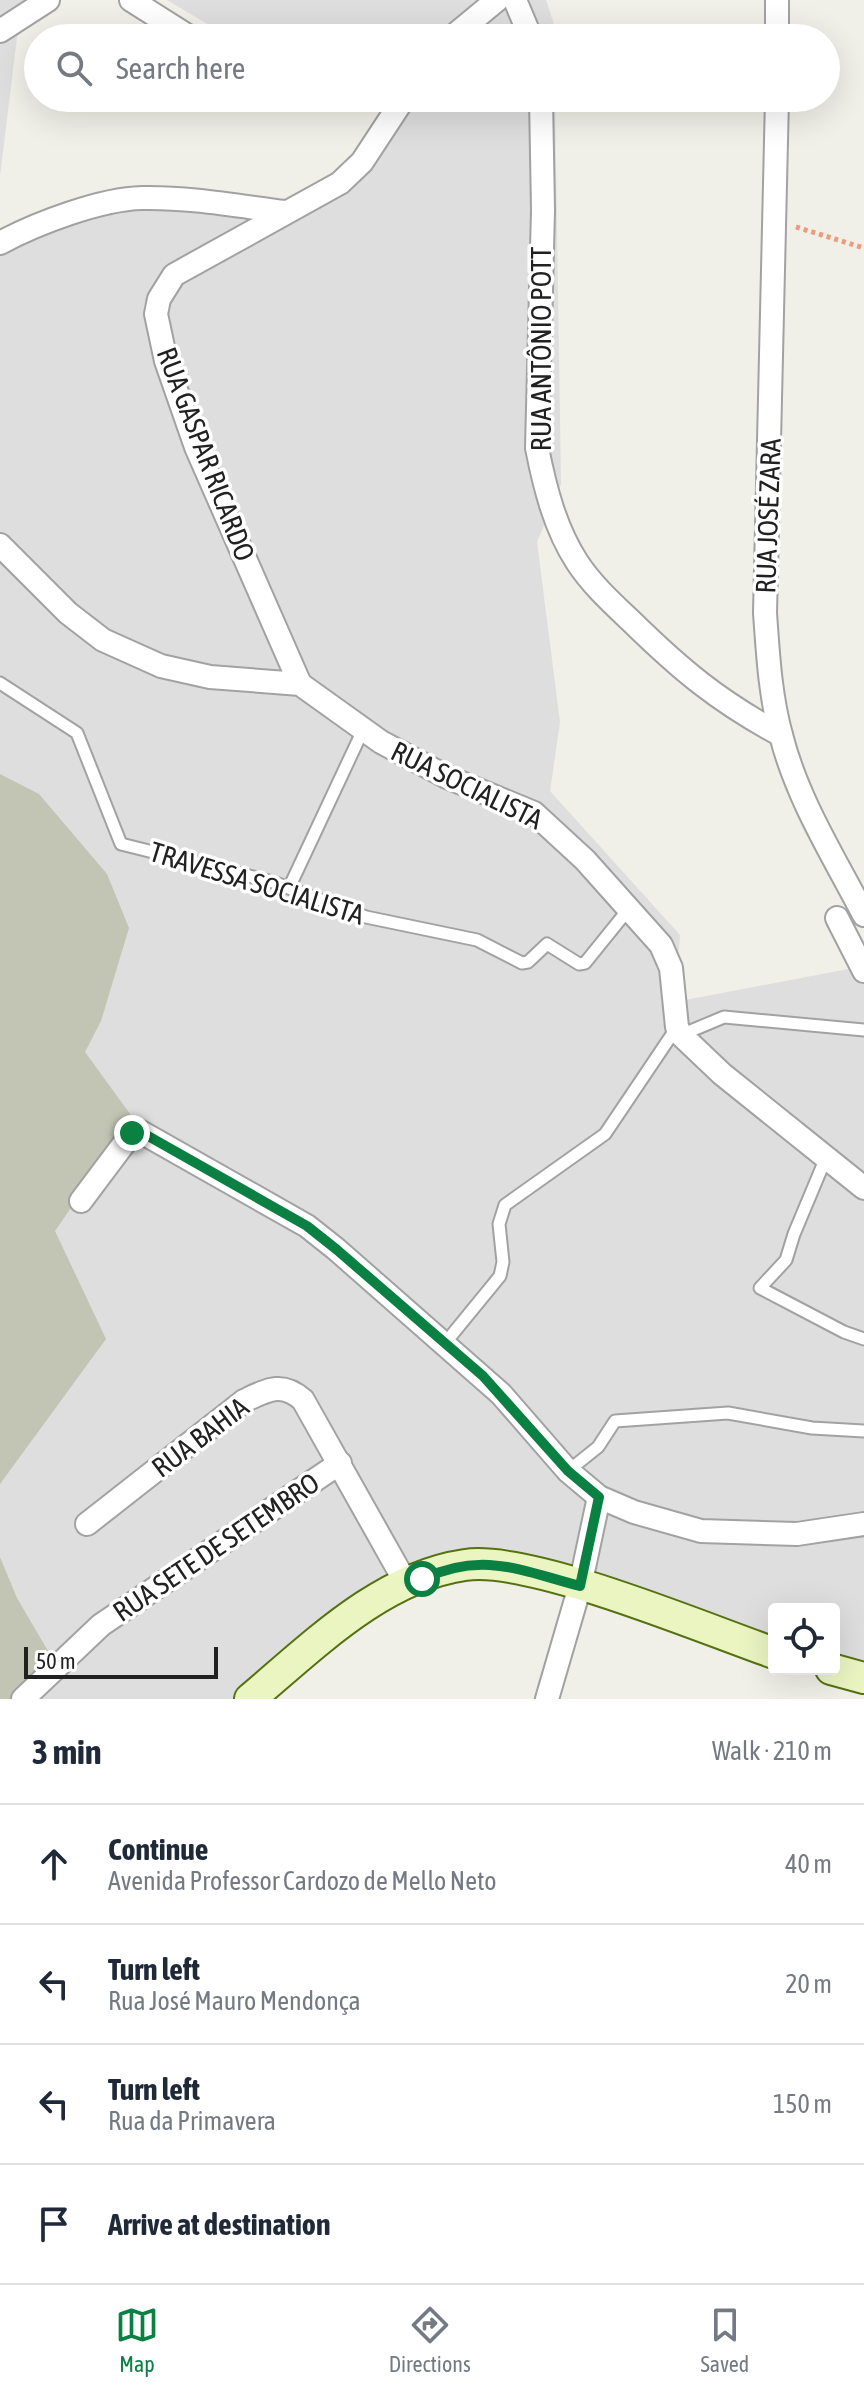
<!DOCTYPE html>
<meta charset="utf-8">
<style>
body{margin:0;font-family:"Asap Condensed",sans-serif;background:#f2f2f3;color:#1f2937}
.controls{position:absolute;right:24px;bottom:24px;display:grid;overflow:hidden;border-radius:8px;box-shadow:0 8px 32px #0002}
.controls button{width:72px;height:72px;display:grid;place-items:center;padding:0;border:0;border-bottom:2px solid #e0e1e3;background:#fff;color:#1f2937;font:40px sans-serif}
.scale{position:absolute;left:24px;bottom:20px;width:194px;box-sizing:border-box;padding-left:8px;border:4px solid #212121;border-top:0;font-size:22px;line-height:28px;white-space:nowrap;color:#212121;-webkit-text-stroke:6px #fff;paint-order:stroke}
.stop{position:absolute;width:24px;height:24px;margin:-18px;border:6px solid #0b8043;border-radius:50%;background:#fff}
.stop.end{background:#0b8043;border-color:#fff;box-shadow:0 2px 8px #0008}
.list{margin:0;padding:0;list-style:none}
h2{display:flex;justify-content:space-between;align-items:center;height:104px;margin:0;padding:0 32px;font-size:34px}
h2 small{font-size:26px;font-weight:400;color:#747a83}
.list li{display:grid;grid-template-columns:52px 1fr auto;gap:24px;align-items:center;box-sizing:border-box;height:120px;padding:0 32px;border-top:2px solid #e0e1e3}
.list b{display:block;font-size:30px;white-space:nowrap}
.list p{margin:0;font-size:26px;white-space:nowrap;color:#747a83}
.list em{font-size:26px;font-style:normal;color:#747a83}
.icon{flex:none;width:44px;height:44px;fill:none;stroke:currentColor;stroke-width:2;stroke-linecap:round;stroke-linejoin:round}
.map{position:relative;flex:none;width:864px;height:1699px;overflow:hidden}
.search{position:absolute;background:#fff;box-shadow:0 8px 32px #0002;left:24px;right:24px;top:24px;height:88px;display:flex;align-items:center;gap:20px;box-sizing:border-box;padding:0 28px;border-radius:44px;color:#747a83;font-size:30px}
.sheet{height:584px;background:#fff}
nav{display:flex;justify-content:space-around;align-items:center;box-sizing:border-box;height:112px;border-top:2px solid #e0e1e3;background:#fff;font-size:22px;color:#747a83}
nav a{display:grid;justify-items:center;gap:4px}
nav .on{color:#0b8043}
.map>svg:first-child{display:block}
.residential{fill:#dfdede}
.construction{fill:#c2c4b4}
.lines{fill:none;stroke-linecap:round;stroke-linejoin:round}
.service-casing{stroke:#a2a2a2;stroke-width:15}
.minor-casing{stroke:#a2a2a2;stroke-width:26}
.secondary-casing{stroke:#56710f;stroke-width:34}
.path{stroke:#ee9b7b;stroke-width:5;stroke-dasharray:4 4;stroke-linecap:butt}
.service{stroke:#fff;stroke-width:11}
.minor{stroke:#fff;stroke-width:22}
.secondary{stroke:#eaf5c2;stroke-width:30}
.route{stroke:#0b8043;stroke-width:10}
.labels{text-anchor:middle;stroke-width:7;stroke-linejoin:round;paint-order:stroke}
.street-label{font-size:28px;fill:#212121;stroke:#fff}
</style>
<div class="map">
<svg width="864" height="1699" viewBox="0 0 864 1699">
<rect width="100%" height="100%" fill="#f0efe8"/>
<!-- residential -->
<g class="residential">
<polygon points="0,0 40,0 20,13 0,176"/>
<polygon points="167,0 546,0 554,24 555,38 444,38 446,34 432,38 231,38"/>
<polygon points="398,98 555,98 561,484 537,542 560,722 550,791 680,935 676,994 680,1001 864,966 864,1664 834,1654 834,1609 774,1609 774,1635 504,1548 432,1562 247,1699 0,1699 0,242 120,194 293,201 332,184"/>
</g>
<!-- construction -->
<g class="construction">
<polygon points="0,774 39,794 107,874 129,928 101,1021 85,1052 133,1118 55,1231 106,1339 0,1484"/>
<polygon points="0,1557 17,1598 51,1656 11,1699 0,1699"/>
</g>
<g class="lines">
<!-- service casing -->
<g class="service-casing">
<g id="service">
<polyline points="0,683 77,733 121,844 273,882 366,917 477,940 522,963 528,962 547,944 579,964 585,963 627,911"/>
<polyline points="289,888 363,730"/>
<polyline points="681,1035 724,1017 864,1030"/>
<polyline points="825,1160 794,1234 786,1260 760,1288 844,1332 864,1339"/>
<polyline points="446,1342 500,1276 503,1262 499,1224 505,1205 605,1134 677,1027"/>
<polyline points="568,1471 598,1447 615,1421 728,1413 812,1428 864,1431"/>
</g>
</g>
<!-- minor casing -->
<g class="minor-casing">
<g id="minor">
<polyline points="131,0 191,38"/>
<polyline points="515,0 531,38"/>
<polyline points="0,31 48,0"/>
<polyline points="451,38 497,0"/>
<polyline points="777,38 777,0"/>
<path d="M541,98l2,112 -6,238c8,40 18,80 40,114 15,23 35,41 54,59 50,49 87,80 150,114"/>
<path d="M777,98l-12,515c3,41 5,82 16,122 16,64 53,122 83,180"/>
<path d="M0,243c37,-20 101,-44 142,-45 47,-1 96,8 143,14"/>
<polyline points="0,545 68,613 103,640 161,666 210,677 300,684 381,742 447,777 534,813 585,860 661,945 671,968 677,1027 681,1035 722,1074 864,1188"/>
<polyline points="300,684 196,447 166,361 156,314 159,299 174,275 340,183 362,162 404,98"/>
<polyline points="837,918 864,971"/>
<polyline points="81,1201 132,1133 141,1132 307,1226 336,1249 501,1394 568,1471 599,1497 634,1512 701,1531 797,1534 864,1524"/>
<path d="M87,1524l157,-123c23,-11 38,-20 59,-1l104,185"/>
<polyline points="23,1699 101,1625 340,1463"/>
<polyline points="547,1699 580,1586 599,1497"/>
</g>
</g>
<!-- secondary casing -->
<g class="secondary-casing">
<g id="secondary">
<polyline points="831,1669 864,1678"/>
<path d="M250,1699c62,-52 131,-122 215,-134 65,-10 240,64 309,88"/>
</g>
</g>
<!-- path -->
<polyline class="path" points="796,227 864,248"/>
<!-- service -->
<use href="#service" class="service"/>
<!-- minor -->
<use href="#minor" class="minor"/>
<!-- secondary -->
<use href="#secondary" class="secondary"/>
</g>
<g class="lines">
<!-- route -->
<path class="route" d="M132,1133l9,-1 166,94 29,23 147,127 85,95 31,26 -19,89c-61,-16 -97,-35 -158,-7"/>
</g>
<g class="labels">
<!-- street labels -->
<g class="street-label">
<text transform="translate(541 349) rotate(-90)" y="10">RUA ANTÔNIO POTT</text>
<text transform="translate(206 454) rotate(69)" y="10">RUA GASPAR RICARDO</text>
<text transform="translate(768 516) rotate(-88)" y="10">RUA JOSÉ ZARA</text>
<text transform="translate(467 785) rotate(26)" y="10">RUA SOCIALISTA</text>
<text transform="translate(257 883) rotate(17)" y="10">TRAVESSA SOCIALISTA</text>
<text transform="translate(200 1437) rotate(-37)" y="10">RUA BAHIA</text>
<text transform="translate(216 1547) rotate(-34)" y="10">RUA SETE DE SETEMBRO</text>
</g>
</g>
</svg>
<div class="controls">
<button><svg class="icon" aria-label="locate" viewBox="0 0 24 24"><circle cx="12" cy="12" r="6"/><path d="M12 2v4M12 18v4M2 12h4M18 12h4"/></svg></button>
</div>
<div class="scale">50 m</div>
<div class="stop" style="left:422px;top:1579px"></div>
<div class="stop end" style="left:132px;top:1133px"></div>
<div class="search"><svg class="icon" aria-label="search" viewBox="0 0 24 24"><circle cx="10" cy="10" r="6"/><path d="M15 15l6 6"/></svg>Search here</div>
</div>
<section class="sheet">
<h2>3 min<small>Walk · 210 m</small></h2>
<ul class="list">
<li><svg class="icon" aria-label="ahead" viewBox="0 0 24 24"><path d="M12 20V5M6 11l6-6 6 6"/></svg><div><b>Continue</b><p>Avenida Professor Cardozo de Mello Neto</p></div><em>40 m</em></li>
<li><svg class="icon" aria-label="left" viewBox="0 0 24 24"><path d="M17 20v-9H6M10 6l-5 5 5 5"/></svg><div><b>Turn left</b><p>Rua José Mauro Mendonça</p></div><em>20 m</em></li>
<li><svg class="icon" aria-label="left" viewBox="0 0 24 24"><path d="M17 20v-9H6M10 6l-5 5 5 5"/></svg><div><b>Turn left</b><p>Rua da Primavera</p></div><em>150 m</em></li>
<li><svg class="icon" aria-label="arrive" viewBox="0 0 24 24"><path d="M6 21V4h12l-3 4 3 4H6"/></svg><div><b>Arrive at destination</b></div></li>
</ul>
</section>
<nav>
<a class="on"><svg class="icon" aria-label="map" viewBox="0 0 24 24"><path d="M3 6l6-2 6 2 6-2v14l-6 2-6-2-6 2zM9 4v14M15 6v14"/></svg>Map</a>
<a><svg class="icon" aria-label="directions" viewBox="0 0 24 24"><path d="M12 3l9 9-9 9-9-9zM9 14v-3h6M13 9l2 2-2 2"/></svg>Directions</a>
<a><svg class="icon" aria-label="saved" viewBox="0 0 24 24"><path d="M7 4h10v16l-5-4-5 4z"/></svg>Saved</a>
</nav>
